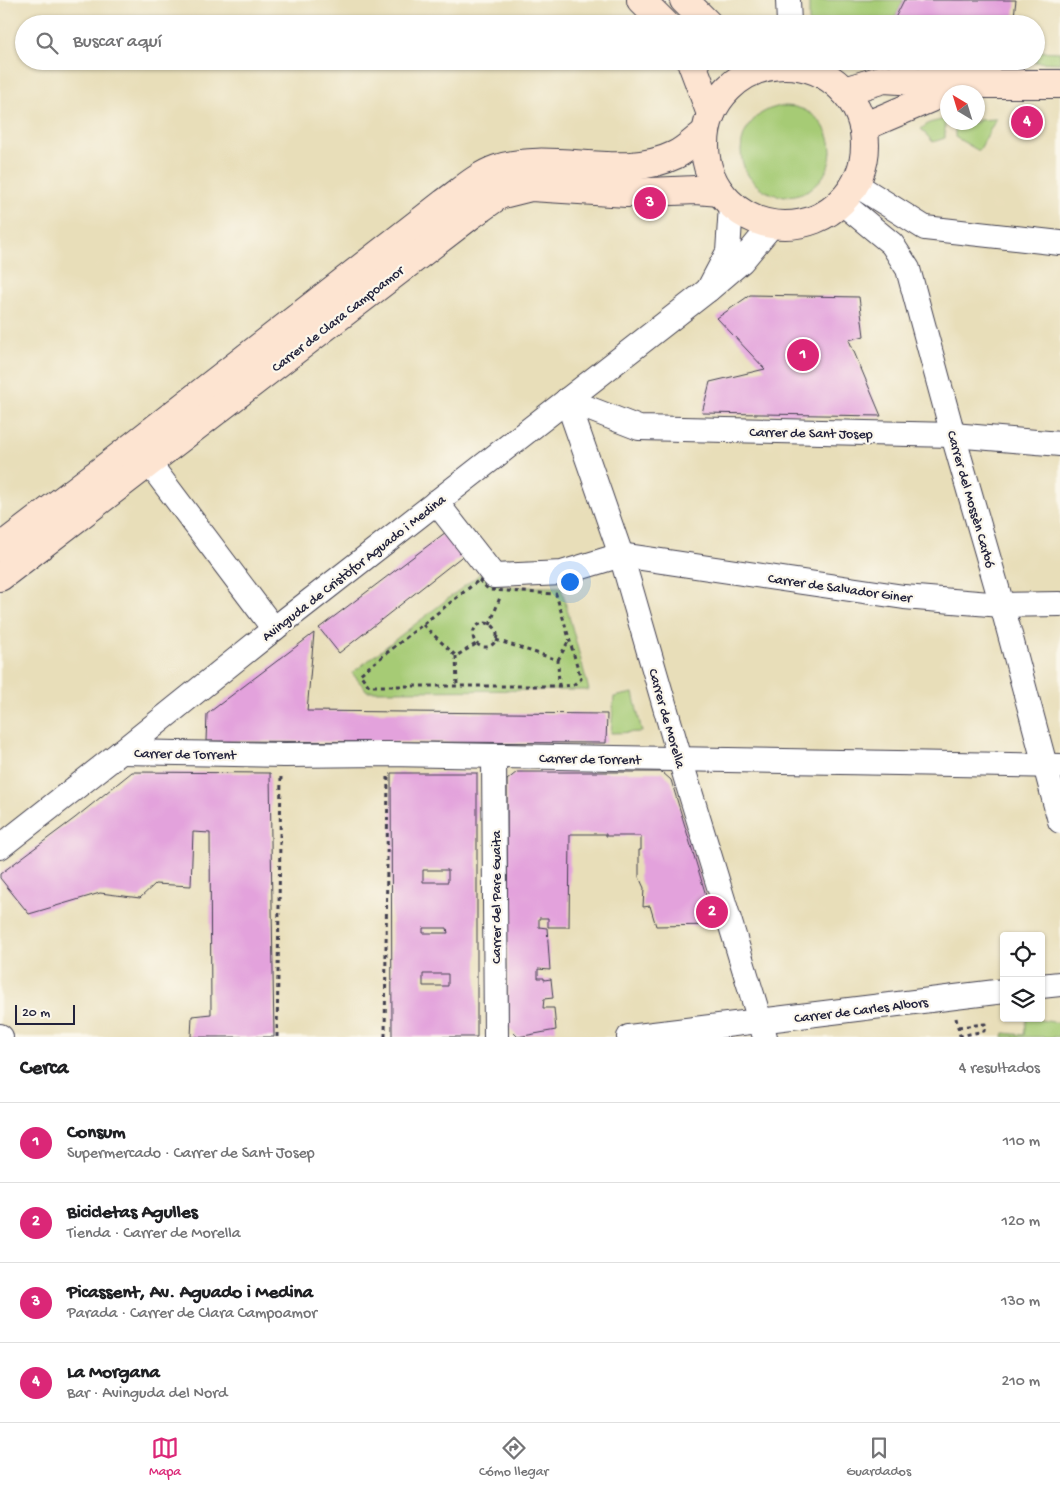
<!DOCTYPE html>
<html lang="es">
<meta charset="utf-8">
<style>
body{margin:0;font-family:"Gochi Hand",sans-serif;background:#f2f2f2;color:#202124}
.controls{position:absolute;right:15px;bottom:15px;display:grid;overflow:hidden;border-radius:5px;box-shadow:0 1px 4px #0004}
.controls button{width:45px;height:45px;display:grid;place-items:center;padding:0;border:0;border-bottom:1px solid #e0e0e0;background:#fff;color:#202124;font:25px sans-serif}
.compass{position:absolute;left:940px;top:85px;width:45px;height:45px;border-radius:50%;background:#fff;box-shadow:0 1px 4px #0004;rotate:322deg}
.scale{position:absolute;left:15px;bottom:12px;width:60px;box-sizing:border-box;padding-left:5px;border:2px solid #22223b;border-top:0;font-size:14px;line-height:18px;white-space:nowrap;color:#22223b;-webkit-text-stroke:4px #fbf7ec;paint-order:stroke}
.you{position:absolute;left:569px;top:581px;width:18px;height:18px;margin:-12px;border:4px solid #fff;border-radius:50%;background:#1a73e8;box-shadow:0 0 0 8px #1a73e833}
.badge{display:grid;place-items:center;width:32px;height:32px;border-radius:50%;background:#db2777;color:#fff;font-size:16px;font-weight:700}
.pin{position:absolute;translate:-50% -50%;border:2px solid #fff;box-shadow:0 1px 5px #0006}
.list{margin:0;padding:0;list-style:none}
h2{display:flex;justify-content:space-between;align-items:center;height:65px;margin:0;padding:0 20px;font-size:21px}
h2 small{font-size:16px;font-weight:400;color:#757577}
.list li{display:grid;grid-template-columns:32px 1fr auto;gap:15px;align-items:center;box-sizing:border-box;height:80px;padding:0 20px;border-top:1px solid #e0e0e0}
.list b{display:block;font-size:19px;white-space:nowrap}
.list p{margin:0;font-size:16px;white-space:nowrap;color:#757577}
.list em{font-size:16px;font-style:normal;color:#757577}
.icon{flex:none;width:28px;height:28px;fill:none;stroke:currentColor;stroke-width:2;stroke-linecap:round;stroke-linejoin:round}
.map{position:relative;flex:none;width:1060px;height:1037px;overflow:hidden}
.search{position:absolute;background:#fff;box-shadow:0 1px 4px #0004;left:15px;right:15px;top:15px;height:55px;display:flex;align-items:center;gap:12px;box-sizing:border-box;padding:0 18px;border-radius:28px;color:#757577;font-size:19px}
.sheet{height:385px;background:#fff}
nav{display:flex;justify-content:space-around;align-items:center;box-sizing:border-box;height:70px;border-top:1px solid #e0e0e0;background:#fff;font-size:14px;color:#757577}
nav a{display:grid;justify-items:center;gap:2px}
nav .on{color:#db2777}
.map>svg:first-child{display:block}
.green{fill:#a6cb75;stroke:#647658}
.building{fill:#e3a2dc;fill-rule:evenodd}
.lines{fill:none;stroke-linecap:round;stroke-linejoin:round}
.street-casing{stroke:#403e4e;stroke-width:26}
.secondary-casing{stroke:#403e4e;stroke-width:30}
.path{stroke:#403e4e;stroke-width:3;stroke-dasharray:4 4;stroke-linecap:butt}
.street{stroke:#fff;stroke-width:24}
.secondary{stroke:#fde4d1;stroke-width:28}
.labels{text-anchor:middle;stroke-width:4.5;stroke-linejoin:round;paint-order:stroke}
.street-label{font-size:14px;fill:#22223b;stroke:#fbf7ec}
</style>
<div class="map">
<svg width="1060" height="1037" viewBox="0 0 1060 1037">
<rect width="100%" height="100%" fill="#fbf7ec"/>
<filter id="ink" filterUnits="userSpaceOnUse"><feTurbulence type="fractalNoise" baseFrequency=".02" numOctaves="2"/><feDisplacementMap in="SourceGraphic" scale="10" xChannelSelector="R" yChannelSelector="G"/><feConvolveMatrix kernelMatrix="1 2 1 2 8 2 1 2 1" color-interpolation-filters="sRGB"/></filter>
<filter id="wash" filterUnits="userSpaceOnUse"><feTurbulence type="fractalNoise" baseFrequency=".0096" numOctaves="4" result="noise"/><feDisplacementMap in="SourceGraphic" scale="20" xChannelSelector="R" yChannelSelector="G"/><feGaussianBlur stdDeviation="1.12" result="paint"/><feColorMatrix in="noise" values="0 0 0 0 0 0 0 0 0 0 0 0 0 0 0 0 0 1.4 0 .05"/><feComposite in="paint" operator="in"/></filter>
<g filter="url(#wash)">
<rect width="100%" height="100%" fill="#e8deb9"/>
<!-- green -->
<g class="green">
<polygon points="809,0 904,0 892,24 809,24"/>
<polygon points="1036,51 1060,52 1060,63 1007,61 1036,61"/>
<circle cx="786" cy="151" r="45"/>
<polygon points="945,119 945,138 933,142 921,129 929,123"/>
<polygon points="996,119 979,151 955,137 955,123 978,122 978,120"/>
<polygon points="480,574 504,587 561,587 589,690 367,691 352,673"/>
<polygon points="633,693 642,732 611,733 614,697"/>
<polygon points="1027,1018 1060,1023 1060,1037 1003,1037 1004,1033 1024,1035"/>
</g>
<g id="blocks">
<!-- building -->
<g class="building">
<polygon points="904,0 1016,0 1013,24 892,24"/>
<polygon points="750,295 859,297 864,336 849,340 881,416 702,413 710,382 765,369 717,318"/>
<polygon points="446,532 465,554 339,653 319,628"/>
<polygon points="314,633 307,711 607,714 606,743 206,741 207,714"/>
<polygon points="132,772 270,773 274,1037 191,1037 192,1016 211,1014 210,833 193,832 191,886 155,884 140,898 100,893 29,914 0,878 0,874 75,818"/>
<polygon points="517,772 662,772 671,780 715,925 656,926 650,906 643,907 644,888 639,877 639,850 641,850 641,836 606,836 606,834 570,834 569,927 548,927 548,918 539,918 539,927 547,928 550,970 538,969 538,978 544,978 544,980 551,979 553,998 544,999 543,1008 554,1008 556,1030 518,1037 508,1027 507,780"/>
<path d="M391,773h86v264h-85zM423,870h25v12h-25zM423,928h24l1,5h-25zM423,974h25v12h-25z"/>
</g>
</g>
</g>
<g filter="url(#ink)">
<use href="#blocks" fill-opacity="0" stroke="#403e4e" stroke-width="1"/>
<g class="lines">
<!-- street casing -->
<g class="street-casing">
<g id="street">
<polyline points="788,0 789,24"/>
<polyline points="789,61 789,65"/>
<polyline points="855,184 925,228 1060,243"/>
<polyline points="841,202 892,244 908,269 953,435 1002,605 1060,821"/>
<polyline points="731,205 728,252 708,290 742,261 772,225"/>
<polyline points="567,400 621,555 680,759 765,1037"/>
<polyline points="567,400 639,428 953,435 1060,444"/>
<polyline points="149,463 274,629"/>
<polyline points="436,502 494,576 562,573 621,555 904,597 1002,605 1060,604"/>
<polyline points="121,752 284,755 388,754 1060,766"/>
<polyline points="494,757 496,1037"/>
<polyline points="0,847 121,752 274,629 708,290"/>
<polyline points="1041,986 1060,984"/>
<polyline points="0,1036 1,1037"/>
<polyline points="629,1037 1004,991"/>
</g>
</g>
<!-- secondary casing -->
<g class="secondary-casing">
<g id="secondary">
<polyline points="641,0 665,24"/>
<polyline points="684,0 708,24"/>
<polyline points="691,61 711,114"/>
<circle cx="785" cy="145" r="80"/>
<polyline points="844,91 884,79 963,84 1060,84"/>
<polyline points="863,127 959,86"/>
<path d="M0,548l105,-80 338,-264c17,-12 34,-28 54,-35 57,-19 123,13 178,-14 11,-5 20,-15 30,-22"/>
<polyline points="0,577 471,215 499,195 531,187 627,193 696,190 720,192"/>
</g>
</g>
<!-- path -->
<g class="path">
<polygon points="479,580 489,590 556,594 581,679 573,685 563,686 369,686 360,674"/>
<circle cx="485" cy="635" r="12"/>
<polyline points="423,625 456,656 476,644"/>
<polyline points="490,625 500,597"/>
<polyline points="496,640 558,660 559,686"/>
<polyline points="456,656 457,686"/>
<polyline points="558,660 569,640"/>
<polyline points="956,1018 960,1036"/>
<polyline points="958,1027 985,1024 984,1031 960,1036"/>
<polyline points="277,1037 281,775"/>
<polyline points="385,1037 388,774"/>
</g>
<!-- street -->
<use href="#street" class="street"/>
<!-- secondary -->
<use href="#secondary" class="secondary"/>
</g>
</g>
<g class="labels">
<!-- street labels -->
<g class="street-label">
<text transform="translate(337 318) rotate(-38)" y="5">Carrer de Clara Campoamor</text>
<text transform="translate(811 432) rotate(1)" y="5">Carrer de Sant Josep</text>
<text transform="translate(972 499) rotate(74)" y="5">Carrer del Mossèn Carbó</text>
<text transform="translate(353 567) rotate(-38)" y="5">Avinguda de Cristòfor Aguado i Medina</text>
<text transform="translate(840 587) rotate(8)" y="5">Carrer de Salvador Giner</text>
<text transform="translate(668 718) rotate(74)" y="5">Carrer de Morella</text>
<text transform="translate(185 753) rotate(1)" y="5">Carrer de Torrent</text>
<text transform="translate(590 758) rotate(1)" y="5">Carrer de Torrent</text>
<text transform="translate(495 897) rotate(-90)" y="5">Carrer del Pare Guaita</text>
<text transform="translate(861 1009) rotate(-7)" y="5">Carrer de Carles Albors</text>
</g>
</g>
</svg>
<div class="controls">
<button><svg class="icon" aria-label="locate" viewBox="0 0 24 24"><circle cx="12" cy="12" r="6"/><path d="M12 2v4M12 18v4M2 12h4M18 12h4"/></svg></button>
<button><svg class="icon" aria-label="layers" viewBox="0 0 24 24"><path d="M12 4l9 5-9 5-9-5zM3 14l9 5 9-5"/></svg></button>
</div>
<svg class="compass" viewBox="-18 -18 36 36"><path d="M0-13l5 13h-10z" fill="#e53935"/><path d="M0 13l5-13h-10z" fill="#757577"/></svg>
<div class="scale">20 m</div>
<div class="you"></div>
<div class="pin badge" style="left:803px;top:355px">1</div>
<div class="pin badge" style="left:712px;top:912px">2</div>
<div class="pin badge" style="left:650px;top:203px">3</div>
<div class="pin badge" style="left:1027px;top:122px">4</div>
<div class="search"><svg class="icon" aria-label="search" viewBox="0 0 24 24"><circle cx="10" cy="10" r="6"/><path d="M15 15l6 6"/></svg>Buscar aquí</div>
</div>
<section class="sheet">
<h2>Cerca<small>4 resultados</small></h2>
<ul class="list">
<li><span class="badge">1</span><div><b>Consum</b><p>Supermercado · Carrer de Sant Josep</p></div><em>110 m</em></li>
<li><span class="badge">2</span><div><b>Bicicletas Agulles</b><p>Tienda · Carrer de Morella</p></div><em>120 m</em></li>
<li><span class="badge">3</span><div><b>Picassent, Av. Aguado i Medina</b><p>Parada · Carrer de Clara Campoamor</p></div><em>130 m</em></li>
<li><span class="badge">4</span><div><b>La Morgana</b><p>Bar · Avinguda del Nord</p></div><em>210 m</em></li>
</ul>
</section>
<nav>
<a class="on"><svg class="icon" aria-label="map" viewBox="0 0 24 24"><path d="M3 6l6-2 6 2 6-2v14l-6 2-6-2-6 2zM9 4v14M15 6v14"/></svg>Mapa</a>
<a><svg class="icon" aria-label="directions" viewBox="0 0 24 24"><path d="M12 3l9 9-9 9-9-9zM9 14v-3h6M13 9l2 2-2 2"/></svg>Cómo llegar</a>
<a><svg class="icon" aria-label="saved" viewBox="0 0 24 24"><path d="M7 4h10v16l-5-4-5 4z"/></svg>Guardados</a>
</nav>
